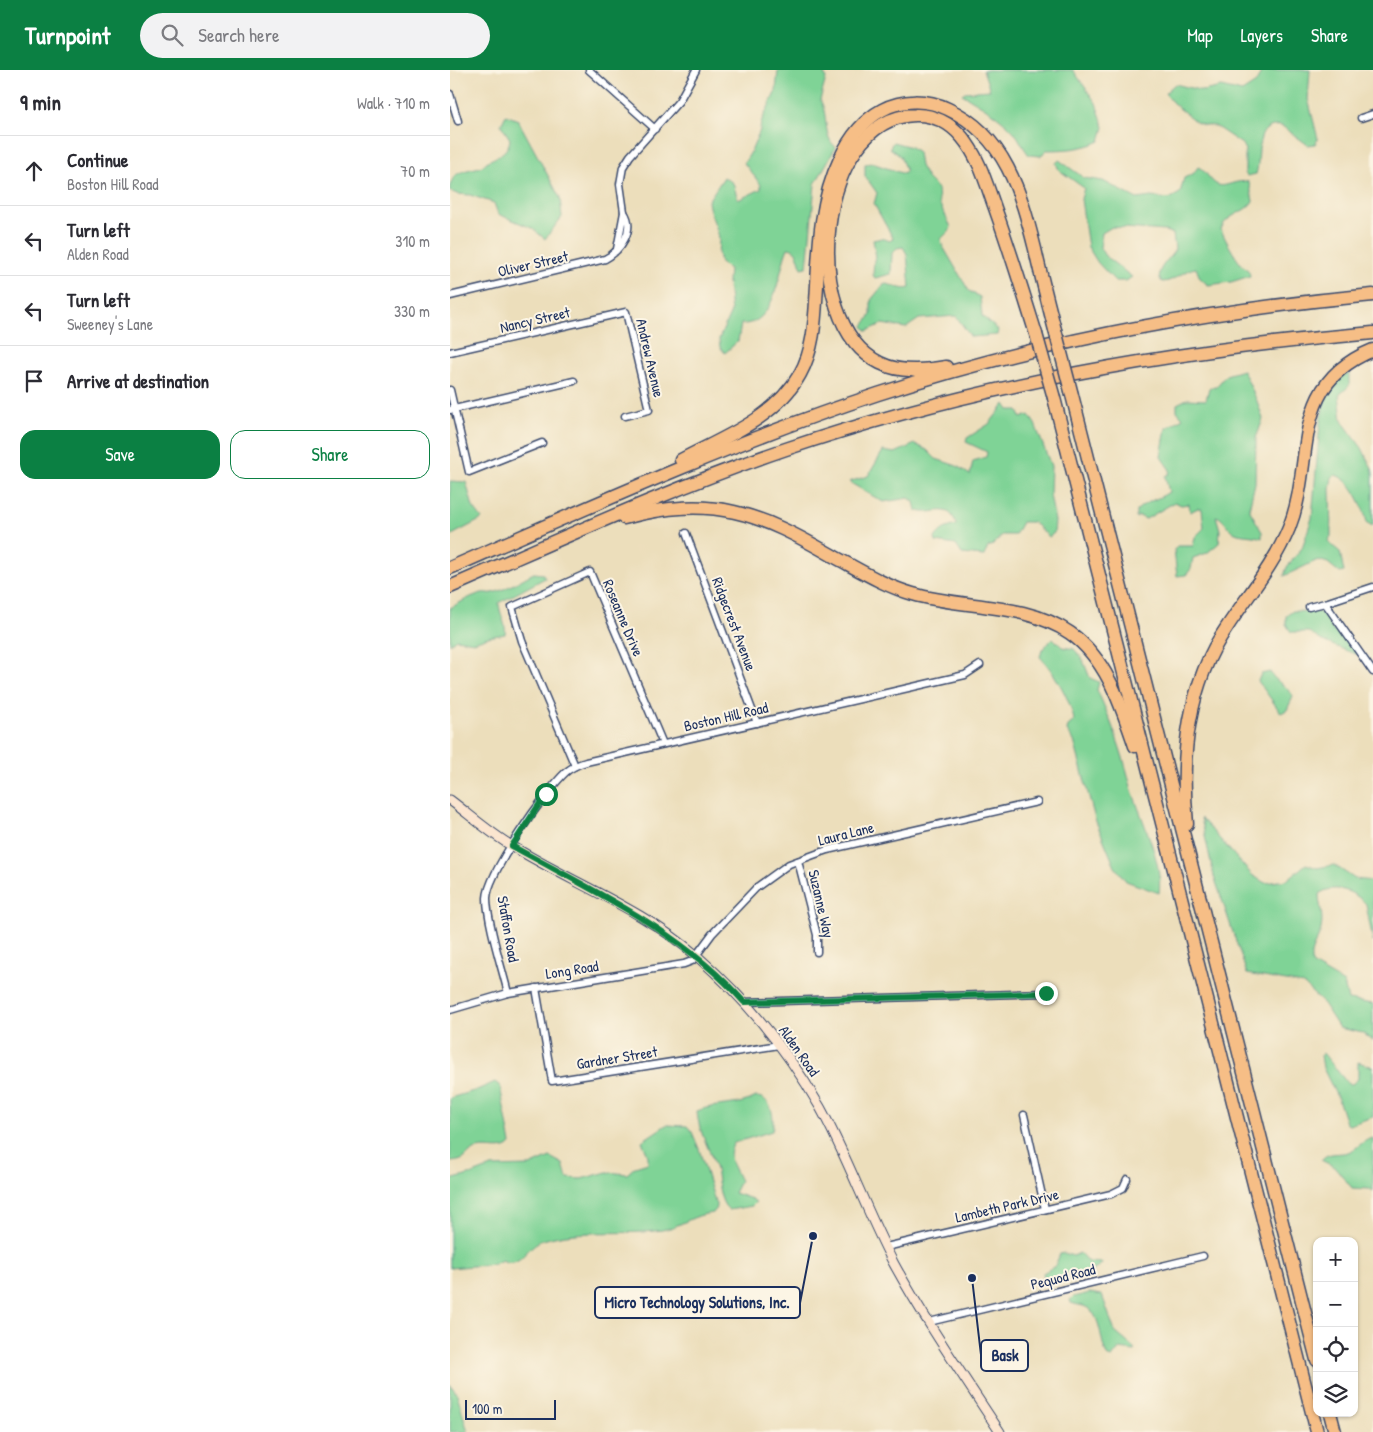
<!DOCTYPE html>
<meta charset="utf-8">
<style>
body{margin:0;font-family:"Patrick Hand",sans-serif;background:#f2f2f3;color:#2b2b33}
.controls{position:absolute;right:15px;bottom:15px;display:grid;overflow:hidden;border-radius:10px;box-shadow:0 1px 4px #0004}
.controls button{width:45px;height:45px;display:grid;place-items:center;padding:0;border:0;border-bottom:1px solid #e1e1e2;background:#fff;color:#2b2b33;font:25px sans-serif}
.scale{position:absolute;left:15px;bottom:12px;width:91px;box-sizing:border-box;padding-left:5px;border:2px solid #1b2f5e;border-top:0;font-size:14px;line-height:18px;white-space:nowrap;color:#1b2f5e;-webkit-text-stroke:4px #fcf5e5;paint-order:stroke}
.stop{position:absolute;width:15px;height:15px;margin:-11px;border:4px solid #0b8043;border-radius:50%;background:#fff}
.stop.end{background:#0b8043;border-color:#fff;box-shadow:0 1px 5px #0008}
.list{margin:0;padding:0;list-style:none}
h2{display:flex;justify-content:space-between;align-items:center;height:65px;margin:0;padding:0 20px;font-size:21px}
h2 small{font-size:16px;font-weight:400;color:#7c7c81}
.list li{display:grid;grid-template-columns:32px 1fr auto;gap:15px;align-items:center;box-sizing:border-box;height:70px;padding:0 20px;border-top:1px solid #e1e1e2}
.list b{display:block;font-size:19px;white-space:nowrap}
.list p{margin:0;font-size:16px;white-space:nowrap;color:#7c7c81}
.list em{font-size:16px;font-style:normal;color:#7c7c81}
.actions{display:flex;gap:10px;padding:15px 20px}
.actions a{flex:1;padding:11px 0;border:1px solid #0b8043;border-radius:15px;text-align:center;font-size:18px;color:#0b8043}
.actions .main{background:#0b8043;color:#fff}
.icon{flex:none;width:28px;height:28px;fill:none;stroke:currentColor;stroke-width:2;stroke-linecap:round;stroke-linejoin:round}
.map{position:relative;flex:none;width:923px;height:1362px;overflow:hidden}
header{display:flex;align-items:center;gap:30px;box-sizing:border-box;height:70px;padding:0 25px;background:#0b8043;color:#fff}
header strong{font-size:24px}
nav{display:flex;gap:28px;margin-inline-start:auto;font-size:18px}
.search{width:350px;height:45px;background:#f2f2f3;display:flex;align-items:center;gap:12px;box-sizing:border-box;padding:0 18px;border-radius:28px;color:#7c7c81;font-size:19px}
main{display:flex}
aside{flex:1;background:#fff}
.map>svg:first-child{display:block}
.green{fill:#7fd396;stroke:#4d817a}
.lines{fill:none;stroke-linecap:round;stroke-linejoin:round}
.street-casing{stroke:#3a496c;stroke-width:9}
.secondary-casing{stroke:#3a496c;stroke-width:11}
.highway-casing{stroke:#3a496c;stroke-width:15}
.street{stroke:#fff;stroke-width:6}
.secondary{stroke:#fbe5cf;stroke-width:9}
.highway{stroke:#f6be86;stroke-width:12}
.highway-bridge-casing{stroke:#3a496c;stroke-width:15;stroke-linecap:butt}
.highway-bridge{stroke:#f6be86;stroke-width:12}
.route{stroke:#0b8043;stroke-width:6}
.labels{text-anchor:middle;stroke-width:4;stroke-linejoin:round;paint-order:stroke}
.street-label{font-size:15px;fill:#1b2f5e;stroke:#fcf5e5}
.leader{fill:none;stroke:#1b2f5e;stroke-width:2}
.callout-dot{fill:#1b2f5e;stroke:#fcf5e5;stroke-width:2}
.callout{fill:#fcf5e5;stroke:#1b2f5e;stroke-width:2}
.callout-label{font-size:16px;text-anchor:middle;font-weight:bold;fill:#1b2f5e}
</style>
<header>
<strong>Turnpoint</strong>
<div class="search"><svg class="icon" aria-label="search" viewBox="0 0 24 24"><circle cx="10" cy="10" r="6"/><path d="M15 15l6 6"/></svg>Search here</div>
<nav><a>Map</a><a>Layers</a><a>Share</a></nav>
</header>
<main>
<aside>
<h2>9 min<small>Walk · 710 m</small></h2>
<ul class="list">
<li><svg class="icon" aria-label="ahead" viewBox="0 0 24 24"><path d="M12 20V5M6 11l6-6 6 6"/></svg><div><b>Continue</b><p>Boston Hill Road</p></div><em>70 m</em></li>
<li><svg class="icon" aria-label="left" viewBox="0 0 24 24"><path d="M17 20v-9H6M10 6l-5 5 5 5"/></svg><div><b>Turn left</b><p>Alden Road</p></div><em>310 m</em></li>
<li><svg class="icon" aria-label="left" viewBox="0 0 24 24"><path d="M17 20v-9H6M10 6l-5 5 5 5"/></svg><div><b>Turn left</b><p>Sweeney's Lane</p></div><em>330 m</em></li>
<li><svg class="icon" aria-label="arrive" viewBox="0 0 24 24"><path d="M6 21V4h12l-3 4 3 4H6"/></svg><div><b>Arrive at destination</b></div></li>
</ul>
<div class="actions"><a class="main">Save</a><a>Share</a></div>
</aside>
<div class="map">
<svg width="923" height="1362" viewBox="0 0 923 1362">
<rect width="100%" height="100%" fill="#fcf5e5"/>
<filter id="ink" filterUnits="userSpaceOnUse"><feTurbulence type="fractalNoise" baseFrequency=".02" numOctaves="2"/><feDisplacementMap in="SourceGraphic" scale="10" xChannelSelector="R" yChannelSelector="G"/><feConvolveMatrix kernelMatrix="1 2 1 2 8 2 1 2 1" color-interpolation-filters="sRGB"/></filter>
<filter id="wash" filterUnits="userSpaceOnUse"><feTurbulence type="fractalNoise" baseFrequency=".0096" numOctaves="4" result="noise"/><feDisplacementMap in="SourceGraphic" scale="20" xChannelSelector="R" yChannelSelector="G"/><feGaussianBlur stdDeviation="1.12" result="paint"/><feColorMatrix in="noise" values="0 0 0 0 0 0 0 0 0 0 0 0 0 0 0 0 0 1.4 0 .05"/><feComposite in="paint" operator="in"/></filter>
<g filter="url(#wash)">
<rect width="100%" height="100%" fill="#ecdebb"/>
<!-- green -->
<g class="green">
<path d="M328,0h44l4,8 -6,22c9,14 2,37 16,47l-21,37 -8,83 -5,1c-4,-8 -3,-19 -14,-20 -10,23 -12,78 -47,76l-3,17 -13,12 -5,-6 -1,-8 12,-27 -3,-30 1,-13c-1,-1 -6,-4 -7,-5 -6,-8 -3,-16 -3,-24 0,-10 -10,-26 -11,-39l16,-24 9,6 5,17 23,-11v-4l-17,-22 7,-11 9,-22 1,-8 15,-31z"/>
<path d="M533,0h90l23,33 8,24 -4,14c-16,8 -36,9 -54,9l-5,6 -12,-1c-6,-7 -9,-16 -15,-23 -14,-16 -34,-27 -52,-38l3,-2 25,-2z"/>
<path d="M812,0h48l-2,29 10,40 -3,5 -7,1 -26,-19c-30,-4 -20,30 -26,48l-9,2 -2,-3v-23l-3,-6 -27,-18 -12,-1 -7,-3 -23,-19 -8,-10 10,-9 28,7 18,-4 21,5 14,-9z"/>
<path d="M56,45l12,5 42,78 2,19 -17,22 -13,-11 -34,-14 -4,-11 -24,-8 -13,-1 -7,-3c0,-20 15,-20 30,-24 5,-2 5,-5 10,-7 9,-4 19,-9 20,-21l-9,-14z"/>
<path d="M443,72l18,5 7,5 2,14 7,12 11,11 1,14 12,24 -1,3 -9,9 1,6 27,46 11,6 2,19 16,14 -1,5 -26,2 -15,-21 -37,3 -13,9 -24,-4 -15,7 -4,-5 8,-11v-15l13,-16c9,0 17,7 26,4l-3,-34 -4,-7 -6,1 -5,5 -1,21 -16,4 -2,-3 1,-15 2,-3 -3,-17 9,-2 8,3 3,-3 -19,-34 3,-11 -12,-17v-12l7,-1 32,11 2,-3 -6,-15 -10,-8z"/>
<path d="M609,90l25,18 19,3 34,18 14,-2 18,2 11,-6 4,-15 9,-4 5,-7c8,3 12,15 20,18 8,3 18,-6 31,-3l4,19c-8,13 -27,13 -32,28 2,7 15,30 20,35 4,4 8,5 9,12l-19,6 -23,3 -8,-7 -4,-10c-12,1 -21,14 -34,14 -9,-12 8,-22 13,-33l-2,-15 -8,-3 -53,-4 -10,6 -2,15 5,8 27,21 -6,4h-11l-17,-18 -10,-16 -7,-48 3,-11 -25,-18 -3,-7z"/>
<path d="M793,300l14,31 6,18 -7,19 -1,45 -6,26 13,23v6c-8,-3 -16,-2 -24,-4 -11,-3 -12,-15 -22,-18l4,14 -1,13 -12,10 -14,5 -2,11 -5,6 -9,1 -3,-26 3,-4h16l2,-9 9,-9 -2,-19 -4,-1 -8,4 -1,-8 -8,1 -6,-3 -29,17 -7,-3 -3,2v-7c13,-12 20,-10 33,-19l-4,-16 4,-2 1,-4 -9,-13 5,-29 17,-10 -6,-7v-7l10,-5 19,1 3,-12 7,-1 10,-12z"/>
<path d="M899,303v13l-10,9 3,26 20,27 11,23v55l-6,-3c-3,-16 -15,-44 -32,-48l-3,2 -2,12 1,47 -3,6 12,10 4,20 -4,1 -12,-10 -10,-3 -34,16 3,-9 15,-19 10,-30 8,-94 5,-28 12,-19z"/>
<path d="M555,334l4,6h9l3,8 8,-3 6,9 16,42 -1,29 5,26 -1,12 -5,4 -16,-15h-11l-7,13h-13l-9,10 -5,2 -4,9 -22,-2 -6,-9 -20,-3 -1,-4c6,-9 11,-10 21,-13 -6,-26 -25,-7 -40,-15l-2,-8 -5,-4 -26,4 -34,-20 19,-6 15,-25 12,2 20,-9 12,6 9,9 21,7 13,9 3,-14 13,-4 1,-5 -21,-10 1,-4 22,-14z"/>
<polygon points="0,411 16,412 23,437 32,449 0,466"/>
<path d="M84,503l9,1 2,4 -46,25c0,10 8,22 6,31l-17,3 -14,5 -18,-3 -6,5v-36c10,-5 20,-12 32,-15 3,-1 7,1 11,0 15,-4 28,-14 41,-20z"/>
<path d="M843,541l26,1 6,2c4,13 8,20 22,21l11,18 -3,1 -33,-13 -13,-9h-18l-5,-8v-8z"/>
<path d="M603,568l9,9 12,2 8,9 8,20 9,4 -2,8c14,30 25,61 33,93 8,31 34,78 29,110l-33,-12 -11,-14 -20,-48 -21,-78 -7,-10 1,-5 6,-5c-2,-19 -21,-51 -34,-64l2,-7z"/>
<path d="M820,602c5,10 18,14 23,24l-6,14 -6,3 -23,-32 3,-7z"/>
<path d="M751,748l51,57 13,8 22,-3 19,-16 11,4 17,-3 21,14 18,2v61l-7,-38c-12,-13 -32,-21 -47,-10 0,11 5,22 2,35 -2,12 -15,23 -8,36l31,18 4,17 25,4v37l-10,-8 -24,-5 -17,-26 -19,-18 -56,-10 -33,-98z"/>
<polygon points="873,983 898,1014 902,1014 908,1009 908,992 923,997 923,1047 899,1055 896,1053 888,1029 873,998 871,985"/>
<path d="M45,1012l5,4 11,58c-7,9 -23,2 -34,5 -13,4 -7,12 -27,13v-64l27,-8z"/>
<path d="M306,1027c16,0 19,21 16,34l-38,12c-9,15 0,24 6,38l-6,12 18,6 4,3 -4,4 -23,4c-11,-8 -10,-31 -14,-44 -6,-19 -17,-35 -18,-55 19,-8 42,-4 59,-14z"/>
<path d="M216,1055l21,1 5,6 7,17 18,59 -4,5c-19,1 -33,14 -51,17 -39,6 -81,-2 -119,10 -17,5 -22,30 -41,20l-8,4 -44,4v-88l23,-6 18,-7 39,-1 20,-9 13,7 4,14 14,1 26,-7 20,2 8,-7 13,-4v-7l-6,-15z"/>
<path d="M923,1068v53l-4,-2 -17,-1 -17,-21 -14,-7c7,-9 18,-5 27,-8 10,-3 14,-12 25,-14z"/>
<polygon points="614,1183 623,1186 630,1183 638,1192 653,1193 637,1205 620,1201 613,1208 594,1208 593,1203 605,1196 610,1184"/>
<path d="M640,1223l12,2 13,37 19,16 1,3 -16,-2 -7,9 -4,-1c-9,-14 -5,-41 -22,-50 -4,-2 -10,-2 -15,-4l-1,-3 3,-3z"/>
<polygon points="0,1314 7,1324 18,1362 0,1362"/>
</g>
</g>
<g filter="url(#ink)">
<g class="lines">
<!-- street casing -->
<g class="street-casing">
<g id="street">
<polyline points="139,0 205,59"/>
<polyline points="0,24 8,51"/>
<polyline points="911,48 923,44"/>
<polyline points="167,179 174,142 170,114 173,97 180,86 229,31 246,0"/>
<path d="M0,226l155,-37c15,-8 31,-29 19,-47"/>
<polyline points="0,282 176,242 199,340 175,346"/>
<polyline points="0,320 19,402 92,373"/>
<polyline points="0,340 124,311"/>
<polyline points="236,463 307,653"/>
<polyline points="875,533 923,602"/>
<polyline points="859,537 875,533 923,517"/>
<polyline points="125,696 72,571 62,537 140,502 213,674"/>
<polyline points="348,791 367,865 367,882"/>
<polyline points="86,918 102,1011 329,975"/>
<path d="M58,923c-6,-25 -21,-71 -21,-95 1,-25 59,-108 79,-126 6,-5 13,-8 20,-10l379,-87 15,-10"/>
<polyline points="294,932 596,923"/>
<polyline points="0,940 58,923 234,894 242,891 262,864 307,817 339,794 377,780 587,732"/>
<polyline points="574,1045 595,1139"/>
<polyline points="436,1177 661,1124 673,1118 677,1109"/>
<polyline points="479,1252 753,1186"/>
</g>
</g>
<!-- secondary casing -->
<g class="secondary-casing">
<path id="secondary" d="M0,730c20,15 40,33 62,46 62,38 131,63 186,111 49,43 90,94 122,150 28,51 47,106 74,157 32,58 70,113 106,168"/>
</g>
<!-- highway casing -->
<g class="highway-casing">
<g id="highway">
<path d="M496,297c-22,4 -46,6 -66,-4 -83,-41 -63,-245 35,-248 18,-1 35,8 47,22 17,20 24,46 33,71 15,42 28,84 41,126"/>
<polyline points="622,325 867,1290"/>
<polyline points="604,328 867,1362"/>
<path d="M231,390c43,-23 94,-41 119,-86 15,-27 15,-58 17,-89 2,-44 4,-86 23,-126 9,-20 22,-38 42,-49 20,-11 45,-11 66,-1 57,26 73,84 87,140 6,27 13,54 20,81"/>
<path d="M174,448c89,-24 135,-5 211,39 26,14 50,29 78,37 51,15 112,8 157,39 37,26 51,72 65,113"/>
<path d="M0,498c141,-62 282,-126 428,-174 161,-52 327,-84 495,-99"/>
<path d="M0,517c111,-48 221,-99 336,-138 191,-65 387,-99 587,-116"/>
<path d="M737,754c-7,-68 1,-140 40,-197 21,-32 47,-62 62,-99 27,-68 -2,-143 84,-178"/>
<polyline points="880,1343 885,1362"/>
</g>
</g>
<!-- street -->
<use href="#street" class="street"/>
<!-- secondary -->
<use href="#secondary" class="secondary"/>
<!-- highway -->
<use href="#highway" class="highway"/>
<!-- highway-bridge casing -->
<g class="highway-bridge-casing">
<g id="highway-bridge">
<polyline points="605,260 622,325"/>
<polyline points="586,264 604,328"/>
</g>
</g>
<!-- highway-bridge -->
<use href="#highway-bridge" class="highway-bridge"/>
</g>
</g>
<g class="lines" filter="url(#ink)">
<!-- route -->
<path class="route" d="M96,724l-34,52c83,46 168,84 232,156l302,-9"/>
</g>
<g class="labels">
<!-- street labels -->
<g class="street-label">
<text transform="translate(83 194) rotate(-13)" y="5">Oliver Street</text>
<text transform="translate(85 250) rotate(-13)" y="5">Nancy Street</text>
<text transform="translate(200 288) rotate(77)" y="5">Andrew Avenue</text>
<text transform="translate(173 548) rotate(67)" y="5">Roseanne Drive</text>
<text transform="translate(284 554) rotate(69)" y="5">Ridgecrest Avenue</text>
<text transform="translate(276 647) rotate(-13)" y="5">Boston Hill Road</text>
<text transform="translate(396 764) rotate(-14)" y="5">Laura Lane</text>
<text transform="translate(371 834) rotate(77)" y="5">Suzanne Way</text>
<text transform="translate(58 859) rotate(80)" y="5">Staffon Road</text>
<text transform="translate(122 900) rotate(-9)" y="5">Long Road</text>
<text transform="translate(349 981) rotate(55)" y="5">Alden Road</text>
<text transform="translate(167 988) rotate(-9)" y="5">Gardner Street</text>
<text transform="translate(557 1136) rotate(-13)" y="5">Lambeth Park Drive</text>
<text transform="translate(613 1207) rotate(-14)" y="5">Pequod Road</text>
</g>
</g>
<!-- callouts -->
<path class="leader" d="M363 1166L350 1233M522 1208L531 1285"/>
<g class="callout-dot">
<circle cx="363" cy="1166" r="5"/>
<circle cx="522" cy="1208" r="5"/>
</g>
<g class="callout">
<rect x="145" y="1217" width="205" height="31" rx="5"/>
<rect x="531" y="1270" width="47" height="31" rx="5"/>
</g>
<g class="callout-label">
<text x="247" y="1238">Micro Technology Solutions, Inc.</text>
<text x="555" y="1291">Bask</text>
</g>
</svg>
<div class="controls">
<button>+</button>
<button>−</button>
<button><svg class="icon" aria-label="locate" viewBox="0 0 24 24"><circle cx="12" cy="12" r="6"/><path d="M12 2v4M12 18v4M2 12h4M18 12h4"/></svg></button>
<button><svg class="icon" aria-label="layers" viewBox="0 0 24 24"><path d="M12 4l9 5-9 5-9-5zM3 14l9 5 9-5"/></svg></button>
</div>
<div class="scale">100 m</div>
<div class="stop" style="left:96px;top:724px"></div>
<div class="stop end" style="left:596px;top:923px"></div>
</div>
</main>
